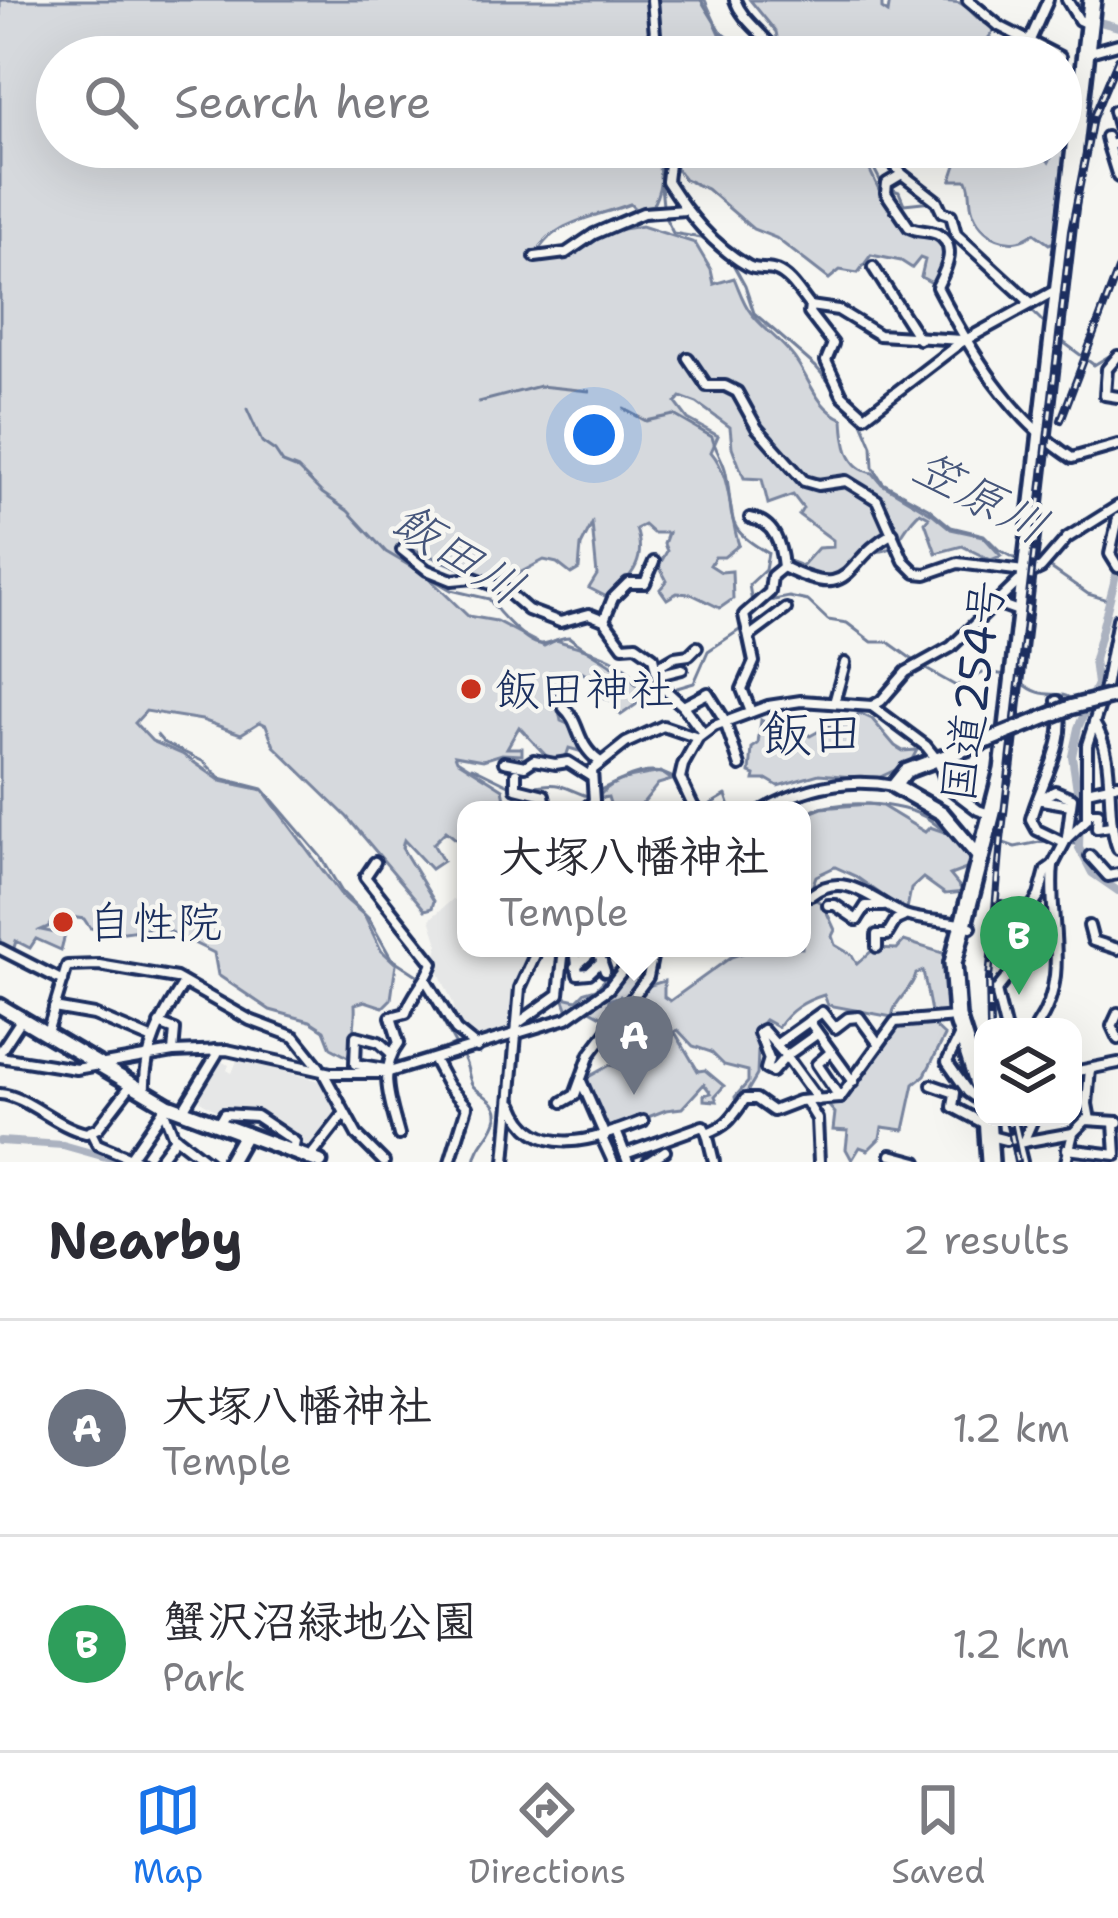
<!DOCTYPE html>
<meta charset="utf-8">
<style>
body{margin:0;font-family:"Shantell Sans","Klee One",sans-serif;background:#f7f7f7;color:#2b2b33}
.controls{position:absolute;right:36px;bottom:36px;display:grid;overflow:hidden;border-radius:24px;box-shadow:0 12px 48px #0002}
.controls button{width:108px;height:108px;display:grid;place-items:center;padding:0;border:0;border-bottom:3px solid #e1e1e2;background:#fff;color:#2b2b33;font:60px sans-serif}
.you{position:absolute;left:594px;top:435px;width:42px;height:42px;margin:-30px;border:9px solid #fff;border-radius:50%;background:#1a73e8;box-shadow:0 0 0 18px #1a73e833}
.badge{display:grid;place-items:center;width:78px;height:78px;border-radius:50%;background:#1a73e8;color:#fff;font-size:39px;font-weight:700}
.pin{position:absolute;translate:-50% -99px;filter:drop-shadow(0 3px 6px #0008)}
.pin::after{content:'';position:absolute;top:63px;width:42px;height:36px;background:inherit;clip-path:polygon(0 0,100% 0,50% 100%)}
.popup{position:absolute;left:457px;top:801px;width:354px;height:156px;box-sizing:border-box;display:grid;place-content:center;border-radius:24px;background:#fff;filter:drop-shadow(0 3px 9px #0005);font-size:39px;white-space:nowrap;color:#7c7c81}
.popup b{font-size:45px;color:#2b2b33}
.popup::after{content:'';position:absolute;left:50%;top:100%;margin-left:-24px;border:24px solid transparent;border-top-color:#fff}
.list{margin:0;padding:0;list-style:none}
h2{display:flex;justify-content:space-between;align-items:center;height:156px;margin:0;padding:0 48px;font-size:51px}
h2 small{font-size:39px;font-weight:400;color:#7c7c81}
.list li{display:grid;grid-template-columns:78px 1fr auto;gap:36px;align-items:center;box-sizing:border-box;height:216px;padding:0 48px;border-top:3px solid #e1e1e2}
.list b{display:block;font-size:45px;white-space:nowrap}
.list p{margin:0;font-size:39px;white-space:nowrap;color:#7c7c81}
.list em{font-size:39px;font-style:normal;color:#7c7c81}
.icon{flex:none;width:66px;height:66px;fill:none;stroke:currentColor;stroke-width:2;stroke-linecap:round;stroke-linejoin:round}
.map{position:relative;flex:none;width:1118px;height:1162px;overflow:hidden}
.search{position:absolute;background:#fff;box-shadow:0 12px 48px #0002;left:36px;right:36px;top:36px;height:132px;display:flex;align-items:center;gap:30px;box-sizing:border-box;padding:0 42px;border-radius:66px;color:#7c7c81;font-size:45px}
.sheet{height:588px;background:#fff}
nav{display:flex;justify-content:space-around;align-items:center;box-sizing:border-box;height:168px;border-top:3px solid #e1e1e2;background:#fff;font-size:33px;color:#7c7c81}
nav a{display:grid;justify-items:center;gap:6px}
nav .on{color:#1a73e8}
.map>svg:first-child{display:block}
.built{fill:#e6e7e7}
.green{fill:#d6d9dd;stroke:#78849e;stroke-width:3}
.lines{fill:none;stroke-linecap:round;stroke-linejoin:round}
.stream{stroke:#717e99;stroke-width:3}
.river{stroke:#abb2c0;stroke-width:8}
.minor-casing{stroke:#1b2f5e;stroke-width:16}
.major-casing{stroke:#1b2f5e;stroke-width:21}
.highway-casing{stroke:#1b2f5e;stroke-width:24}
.minor{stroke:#f6f6f2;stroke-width:8}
.major{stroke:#f6f6f2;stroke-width:12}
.highway{stroke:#f6f6f2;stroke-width:15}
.rail-casing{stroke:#1b2f5e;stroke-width:8}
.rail{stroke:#f6f6f2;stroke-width:3;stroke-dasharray:9;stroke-linecap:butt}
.major-bridge-casing{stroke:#1b2f5e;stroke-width:21;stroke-linecap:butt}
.major-bridge{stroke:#f6f6f2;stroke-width:12}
.poi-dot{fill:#c8321e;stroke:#f6f6f2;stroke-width:4.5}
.labels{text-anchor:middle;stroke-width:9;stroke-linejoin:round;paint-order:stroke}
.poi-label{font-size:45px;fill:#1b2f5e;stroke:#f6f6f2;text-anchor:start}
.street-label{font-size:45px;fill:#1b2f5e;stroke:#f6f6f2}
.water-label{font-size:48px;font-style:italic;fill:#46567b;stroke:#f6f6f2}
.quarter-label{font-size:51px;fill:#1b2f5e;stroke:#f6f6f2}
</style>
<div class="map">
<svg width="1118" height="1162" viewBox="0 0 1118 1162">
<rect width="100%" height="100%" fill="#f6f6f2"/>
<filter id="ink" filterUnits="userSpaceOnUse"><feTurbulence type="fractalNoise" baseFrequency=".00833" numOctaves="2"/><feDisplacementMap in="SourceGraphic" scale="24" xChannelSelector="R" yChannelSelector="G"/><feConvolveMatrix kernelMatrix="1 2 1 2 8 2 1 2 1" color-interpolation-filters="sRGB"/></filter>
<g filter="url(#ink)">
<!-- built -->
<g class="built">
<polygon points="453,899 466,905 466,948 534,948 518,977 512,1030 474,1043 457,1027 453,1003 435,964 438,944 430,919"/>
<polygon points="238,1058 326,1083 340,1114 311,1154 295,1149 297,1143 262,1117 222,1108 220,1113 200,1101 203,1093 197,1088 216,1059 229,1065 227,1070 232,1073"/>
</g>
<!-- green -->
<g class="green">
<path d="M0,0h705l16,36 27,21h-91l-3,-8 -3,8h-594v90h601c5,19 4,40 -5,58l-18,4 -5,-5c-35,14 -83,17 -96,57l25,-2 57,-29 26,-4 53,17 16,27 3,14 20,-6c5,11 9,25 17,35 13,17 35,31 46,49 13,19 20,46 46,57 1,22 3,50 30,54l9,11 52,31 17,14 32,7 18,20 -10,4 -29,-14 -26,7 -11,-31 4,-5 -9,-5c-20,16 -21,46 -50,38 -31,28 -43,36 -83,18l-1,-8 16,6 16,-18 15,-1v-7l-34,-25 4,-7 -10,-13 -25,9 -6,-25 -18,-1 -12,-31 -2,-20 -33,-24 -16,-6 -5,6 12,16 30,17 -7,16c21,24 18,65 28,93l-15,12h-9l-5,8 11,7 11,-1 1,28 -13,9 -29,-14 -14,-1 -10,6 -7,-10 7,-8 -8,-15 8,-15 -3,-7 4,-11h-15l-9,-8 -8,4c11,33 -4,46 -27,69l-20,-10 8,-13 -5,-51 -11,22 -2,23 -8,5 -14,-11 -13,-3 -34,18 -33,-3 -62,-25 -10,5 63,61 28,5 48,25 12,-6c29,10 68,15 83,45h10l10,9 -2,6 -13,-1 -23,16 -4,-4 1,-9 -16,-4 4,-4 -7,-4 1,-7 -24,-14 -21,21 6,31 11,5 7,25 -10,-3 -3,9 -14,5 -33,-35 -12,21h15v7l-20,-1 -19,6 -28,-5 2,5 46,29 3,15 -3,6h-37v68l-9,-38 -11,-9 -13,13 10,17 -12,8 -27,-29 -2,8 32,53 -2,7 -7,2 -78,-93 -73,-71 -8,-21 -6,-3 -19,12 -39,-14 -56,-9 -11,12 17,18 30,13 39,27 42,9 79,106 22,19 17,35 15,14 -5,35 -8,8 -18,-6 -10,3c1,19 -2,33 -7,53l-17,-9 -7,-18 -14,-9 -40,-11 -52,-35 -4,-22 -53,-26 -44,6 -27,-5 -6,-9 -27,-4 -9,12 -7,3 24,5 -4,15 -25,-11 -6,9 -14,-7 -3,10 -13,-5z"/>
<path d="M750,0h132v9l6,4 2,-13c19,0 52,0 70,3 14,8 16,18 31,23l2,6 -6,8 10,5 -3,12h-213l-5,-25z"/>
<polygon points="677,147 846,147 866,162 883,198 915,237 937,238 943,244 942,273 932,283 921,277 925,260 920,258 912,268 901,261 871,255 858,273 840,270 829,279 776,238 753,229 707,189 684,179 674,165"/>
<path d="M920,147h118l11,15 6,-12 14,-2 -4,15 3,9 -14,70 -5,2 -15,-11c-22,19 -55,4 -62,-24 -3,-10 0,-18 -5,-29h-16l6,-18 -14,-14 -14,6z"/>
<polygon points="859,713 872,719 895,746 903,751 917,750 910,763 876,779 819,774 778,786 768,780 754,780 755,775 750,773 752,748 758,744 761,720 778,729 787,726 793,732 804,731 810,736 832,724 854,719"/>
<path d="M661,772l11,8 -14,4 -16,20 4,6h-34l-4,-13 -11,2c15,-22 40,-22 64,-27z"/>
<path d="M868,804l14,2 43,26 5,-5 23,8 19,23 -3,10 -19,7 14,17 -19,2 -22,-16 -12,11 -4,20h-5l-47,-33 -20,-9 -19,9 -7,20 14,8 12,26 -3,6 3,9 17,10 5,9 18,-16 22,1 7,-8 39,12 6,6 3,55 -20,3 -9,-46 -7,3c-5,18 -21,24 -24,43l-64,-12 -4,-10c-20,6 -34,15 -46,32l-13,-7 -6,7 -2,48 -20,34 -2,-12 13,-15v-11l-24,-6 -13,-13 -18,-6 -15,-16 -22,10 20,-6 22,37 7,-1 19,16 -9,10 2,5 -13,-1v-5l7,-2 -7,-9 -22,24 -16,2 -59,23 -24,-53 27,-15 24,6 -9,-14 28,-16 -33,-45 -11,4 -4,18 -22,-12 -15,5 -5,-14 14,3 8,-8 11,-3 29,-31 17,13 6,15 16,-5v16l6,4 61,-44 26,-9h45v-132l20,-8z"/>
<polygon points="930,1022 945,1036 925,1075 914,1084 904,1130 882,1127 880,1138 868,1150 860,1147 852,1160 846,1149 848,1131 833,1130 835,1113 828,1105 845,1098 893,1026"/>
</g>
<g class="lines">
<!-- stream -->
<g class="stream">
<polyline points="701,0 720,31 753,57"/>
<polyline points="657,147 664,215 673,233 701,238 717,248"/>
<polyline points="852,147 870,161 883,186 899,192 904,204 932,201"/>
<polyline points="940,215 950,221 952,234"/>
<polyline points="729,257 745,286 754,313 816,367 861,420 872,446 873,467 883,483 928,508 951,527 984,535 999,550 1021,562"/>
<polyline points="990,269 992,277 1003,282"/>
<polyline points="1030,309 1048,327"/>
<polyline points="1059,339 1094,365 1114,353"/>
<polyline points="479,402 540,386 589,391"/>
<path d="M247,409l15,33 13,9 8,12 15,6 24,24 26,18 38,41 65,38 38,9c8,12 38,46 52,45 10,0 18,-7 28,-7 20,17 47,27 67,47h11l22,12 8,-8 17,-5 14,-32 36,-24"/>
<path d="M624,409l22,12 28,-6 38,22c3,13 12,24 14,36 9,47 -4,54 42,80l-3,17 -16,15 3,17"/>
<polyline points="1048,566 1088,594 1108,600"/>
<polyline points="764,602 789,597 808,601 828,620 847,623 872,642 888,642 916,662"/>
<polyline points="924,668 956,686 985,672 1007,675"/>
<path d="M1020,681c28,24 36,4 55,21"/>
<polyline points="157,735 163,742 204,762 220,778 263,789 321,857 342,892 369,919 391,958 417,975 458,1049"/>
<polyline points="472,767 513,787"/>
<path d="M529,787c32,-6 31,-1 58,9 28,-11 60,-37 89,-16"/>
<polyline points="691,793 704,808 726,795 731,810"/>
<path d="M802,815c29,-17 101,-14 128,5 11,8 18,16 31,22"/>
<polyline points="1066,842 1079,845"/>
<polyline points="987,849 998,841 1015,847 1050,840"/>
<path d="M464,1059c5,9 4,20 9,27 9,10 26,15 24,31 -3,17 -20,27 -22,45"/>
</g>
<!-- river -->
<g class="river">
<polyline points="1072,0 1085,18"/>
<polyline points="1092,20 1118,27"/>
<polyline points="1118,567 1094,660 1097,684 1078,728 1072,756 1080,810 1079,848 1092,873 1118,891"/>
<polyline points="0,1141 63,1145 123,1162"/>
</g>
<!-- minor casing -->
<g class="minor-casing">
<g id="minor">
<polyline points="652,0 657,57"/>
<path d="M735,0c9,24 33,35 43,57"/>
<polyline points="968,0 999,26 1060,57"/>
<polyline points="1067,0 1079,20 1086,23"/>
<polyline points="1030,40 1048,0"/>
<polyline points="1086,53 1118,44"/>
<polyline points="1118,110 1114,111 1118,126"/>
<polyline points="1106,137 1108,145 1118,143"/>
<polyline points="1108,145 1118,177"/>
<path d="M671,147l-4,34c21,33 46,65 81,85 9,5 19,1 28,5 15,6 24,23 34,35l-1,7 24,31 -7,17 16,34 23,21 95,-73 98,-54"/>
<polyline points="879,147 902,174 937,201 942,212 951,215 956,234 1031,303"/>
<path d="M902,174l-15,9 -1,10 23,34c9,5 19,3 28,7 23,12 7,39 0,53 34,65 73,131 135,171l46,-13"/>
<polyline points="535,257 566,253 594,234 643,213 686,210"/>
<polyline points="873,267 919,339"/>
<polyline points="810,306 838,310 879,335 962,340"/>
<polyline points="1118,356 1107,369 1105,395 1118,397"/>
<polyline points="688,358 707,386 725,386 737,392 757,428 804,481 818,485 846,481 877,500 904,561 916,573 926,574 958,563 1024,571"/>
<path d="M750,518c25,4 31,27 33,49"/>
<polyline points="1118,518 1110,554 1118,567"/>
<polyline points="402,550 427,570 452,580 474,578 504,589 528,610 560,622 589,614 604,620 623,646 636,645 653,657 659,684 683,706 703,733"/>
<path d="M783,567c74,37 58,-6 110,-34"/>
<polyline points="1028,574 1041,568 1067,538 1118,506"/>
<polyline points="996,603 1021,612"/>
<polyline points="604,620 613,598 628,583 645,583 654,562"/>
<polyline points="751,635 786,609"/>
<polyline points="658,667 675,657 689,655 697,647"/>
<polyline points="658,675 682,669"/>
<path d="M1057,701c14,40 -17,81 -26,118l6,11 27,13"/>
<polyline points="834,703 845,663"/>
<polyline points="683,706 708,693 726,722"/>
<polyline points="872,706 881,701 906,672 951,647 1018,582"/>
<path d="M564,708c17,15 11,35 35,53"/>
<polyline points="751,712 742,689 754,662 744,615 770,592 772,576 783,567"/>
<polyline points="725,722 740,766"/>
<path d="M1094,723c24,37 9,87 24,126"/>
<polyline points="504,762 525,766 534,760 555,764 568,762 590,776"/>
<polyline points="516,773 516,788 544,795 547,810"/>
<polyline points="1087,791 1118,784"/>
<polyline points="1041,798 1055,791 1072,798 1067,837"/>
<polyline points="1042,800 1071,805"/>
<polyline points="583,810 594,801 592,770 626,743 663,726 698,738"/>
<polyline points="695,810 680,778 683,765 698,738 714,726 768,706 801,701 872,706 926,746 938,761 948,787 978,810 992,815"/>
<path d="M763,810c41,-23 85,-33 131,-24"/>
<polyline points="1088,813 1098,813 1097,828 1111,826"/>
<polyline points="1090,856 1108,876 1118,874"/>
<path d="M375,862l-10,15 68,86c-7,20 -20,29 -27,50l-15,4 8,26c-22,28 -8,61 0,92"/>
<path d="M811,895c35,-27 63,8 94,20 21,7 45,5 66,12"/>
<polyline points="828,905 835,905 857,920"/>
<polyline points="1001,907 998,947 1016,966"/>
<polyline points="857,920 866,906 883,906"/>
<polyline points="1089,926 1093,941 1118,949"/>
<polyline points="1000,931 1031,934"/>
<polyline points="877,947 877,935 887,935 896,920 903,917"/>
<polyline points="575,948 578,974 589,973 602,961"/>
<polyline points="597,948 605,971"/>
<polyline points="0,949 63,981"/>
<polyline points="575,967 596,948"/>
<polyline points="427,982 456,1030 477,1047"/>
<polyline points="54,1008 94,1015 153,1040"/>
<polyline points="1118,1013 1112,1026 1118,1039"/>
<polyline points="809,1021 853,1082"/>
<polyline points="159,1024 175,1030 173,1052"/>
<polyline points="517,1024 559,994 564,948"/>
<polyline points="1005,1027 996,991 1023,957 1031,934 1029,911 1039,896 1046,870 1053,865 1067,838 1087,819 1087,745 1104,692 1118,619"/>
<path d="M1036,1027c36,-51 11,-106 17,-162"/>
<polygon points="763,1030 786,1056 772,1072 766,1069 769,1059 759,1033"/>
<polyline points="47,1033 67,966 99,965 176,978 250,1020 295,1037 319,1067"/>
<polyline points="961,1033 947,1062 968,1092 982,1102"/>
<polyline points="817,1034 786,1056 818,1100"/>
<polyline points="777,1044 822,1012 835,1028 848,1018 859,1017 878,1043"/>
<polyline points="0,1052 21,1020"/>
<polyline points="831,1052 817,1064 840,1098"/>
<polyline points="0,1057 76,1069 173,1052 227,1050 331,1073 386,1073 567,1018 608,989 640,948"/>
<polyline points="434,1060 448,1086 467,1107 450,1162"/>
<polyline points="385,1069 355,1064 356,1036 379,1042 391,1053"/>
<polyline points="1073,1072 1118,1063"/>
<polyline points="325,1076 357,1135 384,1162"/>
<polyline points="581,1081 605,1136"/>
<polyline points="932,1085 955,1093 953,1107 987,1125"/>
<path d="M145,1091c-2,-41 17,-74 39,-108"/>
<path d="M0,1094c27,2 55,32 86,39l12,-5 33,-43"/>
<polyline points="806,1101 817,1119 819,1162"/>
<polyline points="563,1102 575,1095 590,1054 648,977 654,948"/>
<path d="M513,1104c22,58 81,36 130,17"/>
<polyline points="163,1109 173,1135 208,1162"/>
<polyline points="183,1110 217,1054 215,1050"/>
<polyline points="1011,1117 1022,1162"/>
<polyline points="1090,1120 1087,1104 1090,1069"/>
<polyline points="219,1123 224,1114 256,1116 295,1142 293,1151"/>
<polyline points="616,1131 628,1162"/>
<polyline points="91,1132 97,1144 140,1162"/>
<polyline points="707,1133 714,1162"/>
<polyline points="990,1136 1006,1140"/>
<polyline points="602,1138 613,1162"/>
<polyline points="1023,1142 1034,1117"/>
<polyline points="1017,1143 1073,1133 1086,1120 1118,1122"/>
<polyline points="1067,1149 1116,1155 1114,1122"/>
<path d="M625,1154l78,-28 4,7c22,-8 25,-16 38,-34h11l17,12 26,-10 41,-3 55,-76 61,-5"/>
<polyline points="891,1155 917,1162"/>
<polyline points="130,1158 166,1106"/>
<polyline points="308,1160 344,1114"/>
<polyline points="157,1162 176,1137"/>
<polyline points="505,1162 520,988 538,948"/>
<polyline points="648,1162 665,1151"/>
<polyline points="1066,1162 1073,1133"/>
</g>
</g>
<!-- major casing -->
<g class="major-casing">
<g id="major">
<polyline points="980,858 942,813 894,786 906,771 989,740"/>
<polyline points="0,1006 167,1105 320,1162"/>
<polyline points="229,1162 245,1134"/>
</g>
</g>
<!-- highway casing -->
<g class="highway-casing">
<g id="highway">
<polyline points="983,1099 957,1017 953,963 1003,770 1092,0"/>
<polyline points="987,1117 990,1162"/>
</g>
</g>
<!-- minor -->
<use href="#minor" class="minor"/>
<!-- major -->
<use href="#major" class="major"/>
<!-- highway -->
<use href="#highway" class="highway"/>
<!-- rail casing -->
<g class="rail-casing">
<g id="rail">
<polyline points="1061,420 1118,270"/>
<polyline points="990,1027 989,979 1001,840 1071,231 1093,118 1118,59"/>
<polyline points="1008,1117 1017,1162"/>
</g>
</g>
<!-- rail -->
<use href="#rail" class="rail"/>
<!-- major-bridge casing -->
<g class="major-bridge-casing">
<polyline id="major-bridge" points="989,740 1071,707 1118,695"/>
</g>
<!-- major-bridge -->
<use href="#major-bridge" class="major-bridge"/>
</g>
</g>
<!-- markers -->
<g class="poi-dot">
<circle cx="471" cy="689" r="12"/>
<circle cx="63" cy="922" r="12"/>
</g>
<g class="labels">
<!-- poi labels -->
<g class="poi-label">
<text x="495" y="705">飯田神社</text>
<text x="87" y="938">自性院</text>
</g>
<!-- street labels -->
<g class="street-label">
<text transform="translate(972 691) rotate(-82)" y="16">国道254号</text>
</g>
<!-- water labels -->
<g class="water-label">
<text transform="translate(981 496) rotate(28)" y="17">笠原川</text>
<text transform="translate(459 553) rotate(33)" y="17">飯田川</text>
</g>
<!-- quarter labels -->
<g class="quarter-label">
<text x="812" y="751">飯田</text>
</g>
</g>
</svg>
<div class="controls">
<button><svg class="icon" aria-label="layers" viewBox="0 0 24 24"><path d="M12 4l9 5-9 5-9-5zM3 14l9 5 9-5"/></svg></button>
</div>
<div class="you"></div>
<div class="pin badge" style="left:634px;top:1095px;background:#6b7280">A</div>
<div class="popup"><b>大塚八幡神社</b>Temple</div>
<div class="pin badge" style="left:1019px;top:995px;background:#2e9e5b">B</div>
<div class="search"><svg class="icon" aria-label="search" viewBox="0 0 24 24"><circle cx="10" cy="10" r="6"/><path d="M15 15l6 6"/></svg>Search here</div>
</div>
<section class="sheet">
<h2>Nearby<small>2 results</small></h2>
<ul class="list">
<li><span class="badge" style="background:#6b7280">A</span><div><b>大塚八幡神社</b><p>Temple</p></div><em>1.2 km</em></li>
<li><span class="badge" style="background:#2e9e5b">B</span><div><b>蟹沢沼緑地公園</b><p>Park</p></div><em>1.2 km</em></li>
</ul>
</section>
<nav>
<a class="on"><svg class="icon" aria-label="map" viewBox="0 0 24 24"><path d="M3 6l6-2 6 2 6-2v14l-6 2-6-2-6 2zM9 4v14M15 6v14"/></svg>Map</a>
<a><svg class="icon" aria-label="directions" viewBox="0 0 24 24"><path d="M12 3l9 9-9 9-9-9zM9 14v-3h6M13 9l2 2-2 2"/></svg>Directions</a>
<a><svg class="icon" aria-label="saved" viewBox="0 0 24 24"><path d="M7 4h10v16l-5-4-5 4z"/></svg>Saved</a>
</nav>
